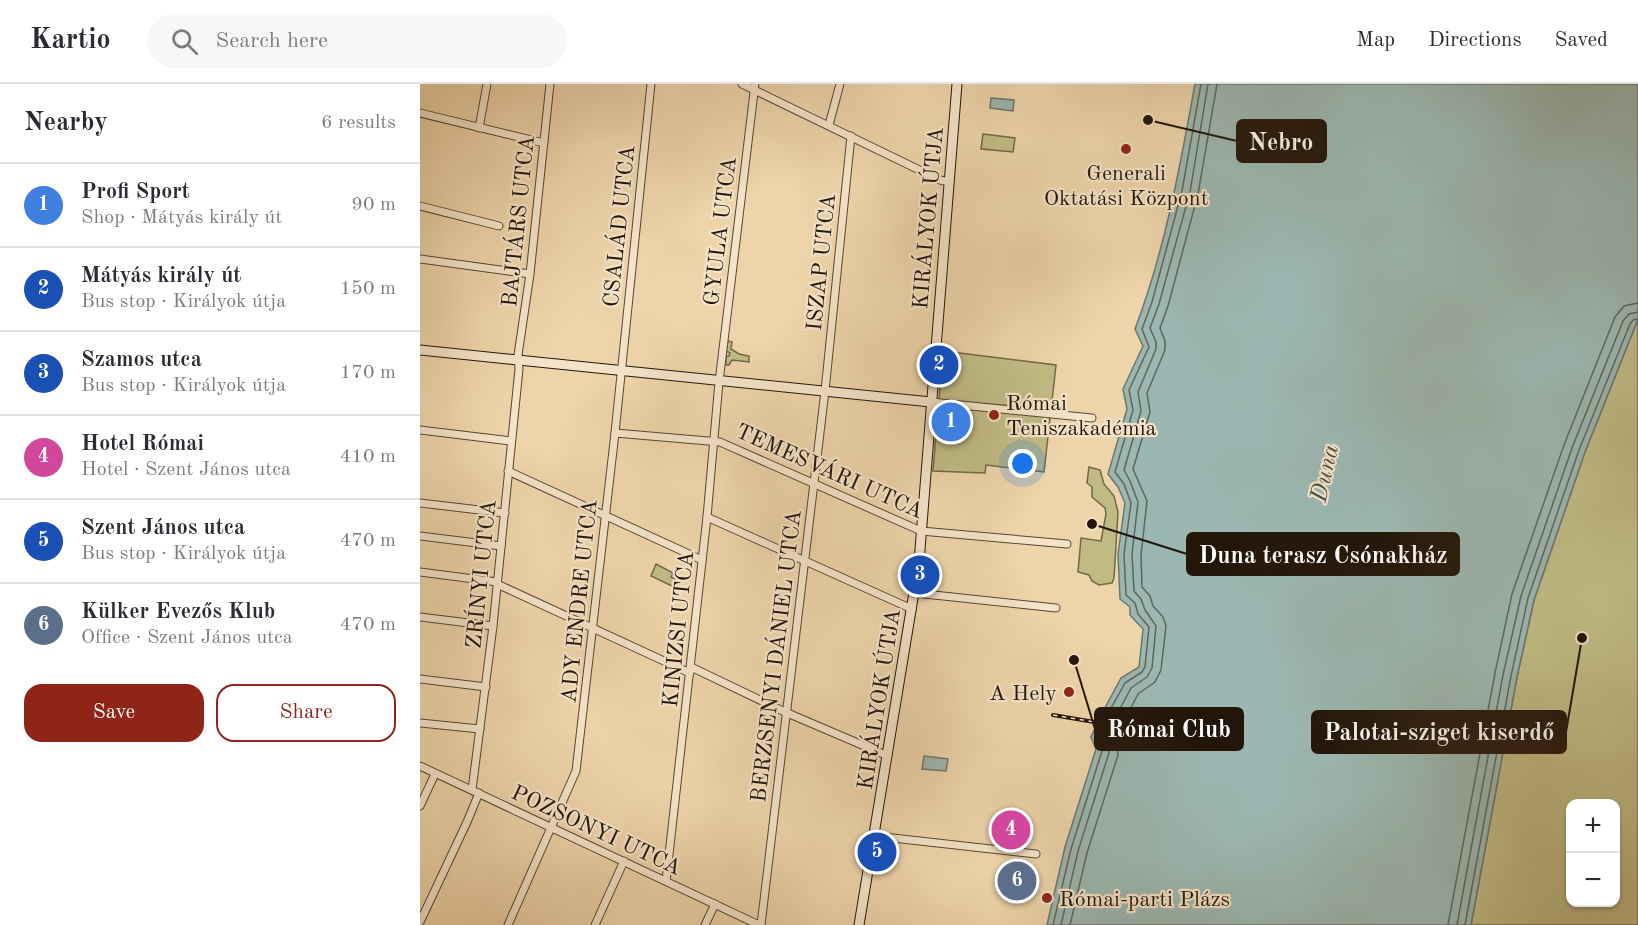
<!DOCTYPE html>
<meta charset="utf-8">
<style>
body{margin:0;font-family:"Old Standard TT",serif;background:#f7f7f7;color:#2b2b33}
.controls{position:absolute;right:18px;bottom:18px;display:grid;overflow:hidden;border-radius:12px;box-shadow:0 2px 4px #0004}
.controls button{width:54px;height:54px;display:grid;place-items:center;padding:0;border:0;border-bottom:2px solid #e1e1e2;background:#fff;color:#2b2b33;font:30px sans-serif}
.you{position:absolute;left:603px;top:380px;width:21px;height:21px;margin:-15px;border:4px solid #fff;border-radius:50%;background:#1a73e8;box-shadow:0 0 0 9px #1a73e833}
.badge{display:grid;place-items:center;width:39px;height:39px;border-radius:50%;background:#8f2418;color:#fff;font-size:20px;font-weight:700}
.pin{position:absolute;translate:-50% -50%;border:3px solid #fff;box-shadow:0 2px 6px #0006}
.list{margin:0;padding:0;list-style:none}
h2{display:flex;justify-content:space-between;align-items:center;height:78px;margin:0;padding:0 24px;font-size:26px}
h2 small{font-size:20px;font-weight:400;color:#7c7c81}
.list li{display:grid;grid-template-columns:39px 1fr auto;gap:18px;align-items:center;box-sizing:border-box;height:84px;padding:0 24px;border-top:2px solid #e1e1e2}
.list b{display:block;font-size:22px;white-space:nowrap}
.list p{margin:0;font-size:20px;white-space:nowrap;color:#7c7c81}
.list em{font-size:20px;font-style:normal;color:#7c7c81}
.actions{display:flex;gap:12px;padding:18px 24px}
.actions a{flex:1;padding:14px 0;border:2px solid #8f2418;border-radius:18px;text-align:center;font-size:21px;color:#8f2418}
.actions .main{background:#8f2418;color:#fff}
.icon{flex:none;width:33px;height:33px;fill:none;stroke:currentColor;stroke-width:2;stroke-linecap:round;stroke-linejoin:round}
.map{position:relative;flex:none;width:1218px;height:841px;overflow:hidden}
header{display:flex;align-items:center;gap:36px;box-sizing:border-box;height:84px;padding:0 30px;background:#fff;border-bottom:2px solid #e1e1e2}
header strong{font-size:28px}
nav{display:flex;gap:33px;margin-inline-start:auto;font-size:21px}
.search{width:420px;height:54px;background:#f7f7f7;display:flex;align-items:center;gap:15px;box-sizing:border-box;padding:0 21px;border-radius:33px;color:#7c7c81;font-size:22px}
main{display:flex}
aside{flex:1;background:#fff}
.map>svg:first-child{display:block}
.green{fill:#c0bb84;stroke:#716848;stroke-width:1.5;fill-rule:evenodd}
.water{fill:#9bb7b1;stroke:#6b776f;stroke-width:1.5}
.lines{fill:none;stroke-linecap:round;stroke-linejoin:round}
.shore{stroke:#5e665e;stroke-width:1.5}
.street-casing{stroke:#554633;stroke-width:9}
.secondary-casing{stroke:#22160b;stroke-width:11}
.street{stroke:#f4e3c8;stroke-width:7}
.secondary{stroke:#f4e3c8;stroke-width:9}
.rail-casing{stroke:#22160b;stroke-width:4}
.rail{stroke:#f4e3c8;stroke-width:1.5;stroke-dasharray:4.5;stroke-linecap:butt}
.poi-dot{fill:#8f2418;stroke:#f4e3c8;stroke-width:2}
.labels{text-anchor:middle;stroke-width:4.5;stroke-linejoin:round;paint-order:stroke}
.poi-label{font-size:22px;fill:#22160b;stroke:#f4e3c8;text-anchor:start}
.street-label{font-size:22px;fill:#22160b;stroke:#f4e3c8}
.water-label{font-size:24px;font-style:italic;fill:#4c4e45;stroke:#f4e3c8}
.leader{fill:none;stroke:#22160b;stroke-width:2}
.callout-dot{fill:#22160b;stroke:#f4e3c8;stroke-width:2}
.callout{fill:#22160b;stroke:#22160b;stroke-width:2}
.callout-label{font-size:24px;text-anchor:middle;font-weight:bold;fill:#fff}
</style>
<header>
<strong>Kartio</strong>
<div class="search"><svg class="icon" aria-label="search" viewBox="0 0 24 24"><circle cx="10" cy="10" r="6"/><path d="M15 15l6 6"/></svg>Search here</div>
<nav><a>Map</a><a>Directions</a><a>Saved</a></nav>
</header>
<main>
<aside>
<h2>Nearby<small>6 results</small></h2>
<ul class="list">
<li><span class="badge" style="background:#3f7fe0">1</span><div><b>Profi Sport</b><p>Shop · Mátyás király út</p></div><em>90 m</em></li>
<li><span class="badge" style="background:#1a4fb4">2</span><div><b>Mátyás király út</b><p>Bus stop · Királyok útja</p></div><em>150 m</em></li>
<li><span class="badge" style="background:#1a4fb4">3</span><div><b>Szamos utca</b><p>Bus stop · Királyok útja</p></div><em>170 m</em></li>
<li><span class="badge" style="background:#d1479c">4</span><div><b>Hotel Római</b><p>Hotel · Szent János utca</p></div><em>410 m</em></li>
<li><span class="badge" style="background:#1a4fb4">5</span><div><b>Szent János utca</b><p>Bus stop · Királyok útja</p></div><em>470 m</em></li>
<li><span class="badge" style="background:#5c6f8a">6</span><div><b>Külker Evezős Klub</b><p>Office · Szent János utca</p></div><em>470 m</em></li>
</ul>
<div class="actions"><a class="main">Save</a><a>Share</a></div>
</aside>
<div class="map">
<svg width="1218" height="841" viewBox="0 0 1218 841">
<rect width="100%" height="100%" fill="#eed4aa"/>
<filter id="stains"><feTurbulence type="fractalNoise" baseFrequency=".00333" numOctaves="4"/><feColorMatrix values="0 0 0 0 .2 0 0 0 0 .09 0 0 0 0 .02 0 0 0 .5 -.17"/></filter>
<radialGradient id="worn" r=".72"><stop offset=".6" stop-color="#630" stop-opacity="0"/><stop offset="1" stop-color="#630" stop-opacity=".3"/></radialGradient>
<!-- green -->
<g class="green">
<polygon points="563,50 595,54 593,68 561,65"/>
<path d="M1218,235v606h-167l46,-248 17,-77 51,-148zM1150,720h46v98h-46z"/>
<polygon points="308,257 312,258 311,265 319,270 329,272 329,278 312,276 309,281 306,281 306,272 309,272 310,269 306,267"/>
<polygon points="523,267 636,281 624,388 566,381 565,389 513,387"/>
<polygon points="669,383 680,386 684,400 694,412 698,428 694,494 692,499 679,501 672,497 669,491 658,488 661,454 681,457 686,430 685,424 672,413 672,403 667,399"/>
<polygon points="236,480 253,489 251,493 256,495 252,502 231,492"/>
</g>
<!-- water -->
<g class="water">
<path d="M775,0h443v235l-53,133 -51,148 -17,77 -46,248h-424l18,-78 31,-98 -5,-12 10,-22 20,-37 18,-11 4,-38 -13,-14v-8l-10,-8 -2,-45 7,-51 -7,-16 -10,-13 19,-65 -4,-20 20,-43 -8,-17c30,-79 45,-162 60,-245z"/>
<polygon points="571,14 594,16 593,27 570,24"/>
<polygon points="504,672 528,675 526,687 502,685"/>
</g>
<g class="lines">
<!-- shore -->
<g class="shore">
<polyline points="633,841 651,765 682,667 678,653 686,633 705,599 722,588 725,583 729,543 718,530 715,519 706,511 704,470 711,419 704,400 695,388 713,326 709,306 729,263 722,245 732,218 762,107 781,0"/>
<polyline points="641,841 658,767 689,669 686,653 694,636 711,604 727,593 732,584 736,542 725,526 721,515 714,507 712,470 718,418 710,397 704,386 721,327 718,308 736,265 736,258 730,244 739,220 770,108 788,0"/>
<polyline points="650,841 667,769 698,671 696,653 718,610 735,598 741,586 746,542 743,533 733,522 730,512 722,503 721,471 727,417 713,385 730,328 727,309 745,266 745,257 740,244 748,222 778,110 797,0"/>
<polyline points="1028,841 1075,589 1092,510 1144,361 1195,233 1204,222 1218,219"/>
<polyline points="1037,841 1083,591 1101,512 1152,364 1203,237 1209,230 1218,228"/>
<polyline points="1045,841 1091,592 1108,514 1159,366 1210,240 1213,236 1218,235"/>
</g>
<!-- street casing -->
<g class="street-casing">
<g id="street">
<polyline points="322,0 520,96 529,98"/>
<polyline points="0,29 124,59"/>
<polyline points="409,41 420,0"/>
<polyline points="59,44 67,0"/>
<polyline points="0,122 79,142"/>
<polyline points="0,175 110,190"/>
<polyline points="511,318 672,334"/>
<polyline points="0,346 91,357"/>
<polyline points="195,349 300,358 501,447 647,460"/>
<polyline points="88,387 282,476"/>
<polyline points="0,419 85,429"/>
<polyline points="287,433 492,525"/>
<polyline points="0,452 81,462"/>
<polyline points="0,488 77,498"/>
<polyline points="77,500 270,589"/>
<polyline points="495,509 636,524"/>
<polyline points="0,533 73,542"/>
<polyline points="271,583 365,628 468,672"/>
<polyline points="0,595 66,603"/>
<polyline points="0,639 60,645"/>
<polyline points="0,682 339,841"/>
<polyline points="52,706 73,542 99,285 98,271 110,190 130,0"/>
<polyline points="0,722 15,690"/>
<polyline points="455,752 616,770"/>
<polyline points="246,797 287,433 299,298 335,0"/>
<polyline points="0,838 47,738 59,709"/>
<polyline points="88,841 156,687 195,349 231,0"/>
<polyline points="175,841 204,777"/>
<polyline points="285,841 295,820"/>
<polyline points="341,841 405,307 431,52"/>
</g>
</g>
<!-- secondary casing -->
<g class="secondary-casing">
<g id="secondary">
<polyline points="0,266 511,318"/>
<polyline points="439,841 499,478 537,0"/>
</g>
</g>
<!-- street -->
<use href="#street" class="street"/>
<!-- secondary -->
<use href="#secondary" class="secondary"/>
<!-- rail casing -->
<g class="rail-casing">
<polyline id="rail" points="633,631 686,640"/>
</g>
<!-- rail -->
<use href="#rail" class="rail"/>
</g>
<!-- markers -->
<g class="poi-dot">
<circle cx="706" cy="65" r="6"/>
<circle cx="574" cy="331" r="6"/>
<circle cx="649" cy="608" r="6"/>
<circle cx="627" cy="814" r="6"/>
</g>
<g class="labels">
<!-- poi labels -->
<g class="poi-label">
<text x="706" y="96" text-anchor="middle">Generali<tspan x="706" dy="25">Oktatási Központ</tspan></text>
<text x="586" y="326">Római<tspan x="586" dy="25">Teniszakadémia</tspan></text>
<text x="637" y="616" text-anchor="end">A Hely</text>
<text x="639" y="822">Római-parti Plázs</text>
</g>
<!-- street labels -->
<g class="street-label">
<text transform="translate(507 134) rotate(-85)" y="8">KIRÁLYOK ÚTJA</text>
<text transform="translate(97 137) rotate(-84)" y="8">BAJTÁRS UTCA</text>
<text transform="translate(198 142) rotate(-84)" y="8">CSALÁD UTCA</text>
<text transform="translate(299 147) rotate(-83)" y="8">GYULA UTCA</text>
<text transform="translate(400 178) rotate(-84)" y="8">ISZAP UTCA</text>
<text transform="translate(410 386) rotate(24)" y="8">TEMESVÁRI UTCA</text>
<text transform="translate(60 490) rotate(-84)" y="8">ZRÍNYI UTCA</text>
<text transform="translate(158 517) rotate(-84)" y="8">ADY ENDRE UTCA</text>
<text transform="translate(257 545) rotate(-84)" y="8">KINIZSI UTCA</text>
<text transform="translate(355 572) rotate(-83)" y="8">BERZSENYI DÁNIEL UTCA</text>
<text transform="translate(458 615) rotate(-81)" y="8">KIRÁLYOK ÚTJA</text>
<text transform="translate(177 745) rotate(25)" y="8">POZSONYI UTCA</text>
</g>
<!-- water labels -->
<g class="water-label">
<text transform="translate(904 389) rotate(-77)" y="8">Duna</text>
</g>
</g>
<!-- callouts -->
<path class="leader" d="M728 36L817 57M672 440L767 470M654 576L675 645M1162 554L1146 648"/>
<g class="callout-dot">
<circle cx="728" cy="36" r="6"/>
<circle cx="672" cy="440" r="6"/>
<circle cx="654" cy="576" r="6"/>
<circle cx="1162" cy="554" r="6"/>
</g>
<g class="callout">
<rect x="817" y="36" width="89" height="42" rx="6"/>
<rect x="767" y="449" width="272" height="42" rx="6"/>
<rect x="675" y="624" width="148" height="42" rx="6"/>
<rect x="892" y="627" width="254" height="42" rx="6"/>
</g>
<g class="callout-label">
<text x="861" y="66">Nebro</text>
<text x="903" y="479">Duna terasz Csónakház</text>
<text x="749" y="653">Római Club</text>
<text x="1019" y="656">Palotai-sziget kiserdő</text>
</g>
<rect width="100%" height="100%" filter="url(#stains)"/>
<rect width="100%" height="100%" fill="url(#worn)"/>
</svg>
<div class="controls">
<button>+</button>
<button>−</button>
</div>
<div class="you"></div>
<div class="pin badge" style="left:531px;top:338px;background:#3f7fe0">1</div>
<div class="pin badge" style="left:519px;top:281px;background:#1a4fb4">2</div>
<div class="pin badge" style="left:500px;top:491px;background:#1a4fb4">3</div>
<div class="pin badge" style="left:591px;top:746px;background:#d1479c">4</div>
<div class="pin badge" style="left:457px;top:768px;background:#1a4fb4">5</div>
<div class="pin badge" style="left:597px;top:797px;background:#5c6f8a">6</div>
</div>
</main>
